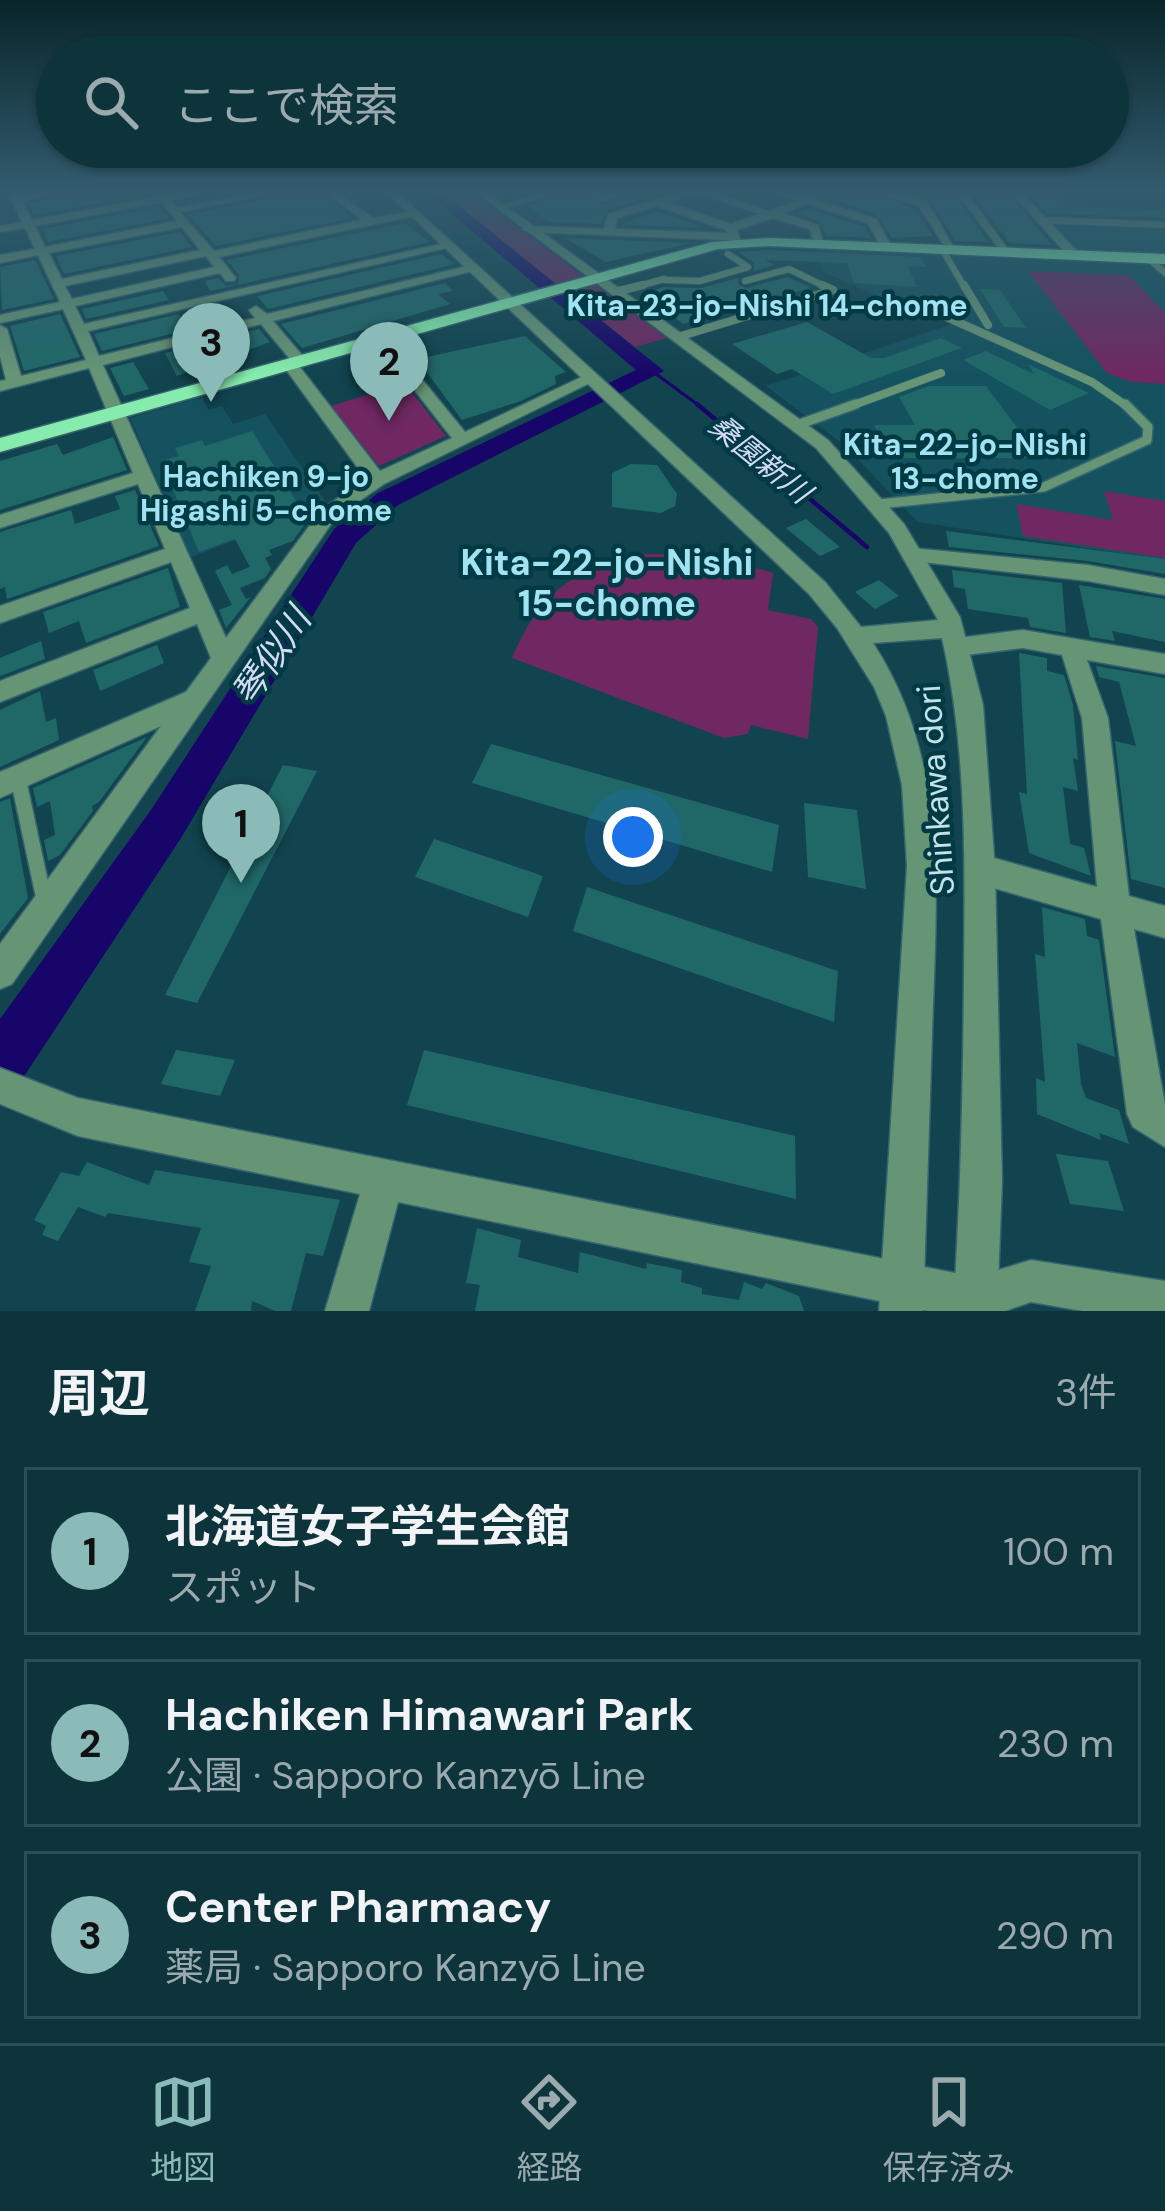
<!DOCTYPE html>
<html lang="ja">
<meta charset="utf-8">
<style>
body{margin:0;font-family:"DM Sans","Noto Sans JP",sans-serif;background:#1b3f46;color:#f1f3f6}
.you{position:absolute;left:633px;top:837px;width:42px;height:42px;margin:-30px;border:9px solid #fff;border-radius:50%;background:#1a73e8;box-shadow:0 0 0 18px #1a73e833}
.badge{display:grid;place-items:center;width:78px;height:78px;border-radius:50%;background:#8bbbb9;color:#111;font-size:39px;font-weight:700}
.pin{position:absolute;translate:-50% -99px;filter:drop-shadow(0 3px 6px #0008)}
.pin::after{content:'';position:absolute;top:63px;width:42px;height:36px;background:inherit;clip-path:polygon(0 0,100% 0,50% 100%)}
.list{margin:0;padding:0;list-style:none}
h2{display:flex;justify-content:space-between;align-items:center;height:156px;margin:0;padding:0 48px;font-size:51px}
h2 small{font-size:39px;font-weight:400;color:#9aaaaf}
.list li{display:grid;grid-template-columns:78px 1fr auto;gap:36px;align-items:center;box-sizing:border-box;height:168px;margin:0 24px 24px;padding:0 24px;border:3px solid #2d4e55;border-radius:0px}
.list b{display:block;font-size:45px;white-space:nowrap}
.list p{margin:0;font-size:39px;white-space:nowrap;color:#9aaaaf}
.list em{font-size:39px;font-style:normal;color:#9aaaaf}
.icon{flex:none;width:66px;height:66px;fill:none;stroke:currentColor;stroke-width:2;stroke-linecap:round;stroke-linejoin:round}
.map{position:relative;flex:none;width:1165px;height:1311px;overflow:hidden}
.search{position:absolute;background:#0d333b;box-shadow:0 3px 9px #0004;left:36px;right:36px;top:36px;height:132px;display:flex;align-items:center;gap:30px;box-sizing:border-box;padding:0 42px;border-radius:66px;color:#9aaaaf;font-size:45px}
.sheet{height:732px;background:#0d333b}
nav{display:flex;justify-content:space-around;align-items:center;box-sizing:border-box;height:168px;border-top:3px solid #2d4e55;background:#0d333b;font-size:33px;color:#9aaaaf}
nav a{display:grid;justify-items:center;gap:6px}
nav .on{color:#8bbbb9}
.map>svg:first-child{display:block}
.built{fill:#15525f}
.green{fill:#6f2862}
.lines{fill:none;stroke-linecap:round;stroke-linejoin:round}
.stream-far1{stroke:#18056a;stroke-width:3}
.stream{stroke:#18056a;stroke-width:4.5}
.river{fill:#18056a;fill-rule:evenodd}
.building{fill:#206868}
.service-far3-casing{stroke:#35646e;stroke-width:8}
.service-far2-casing{stroke:#35646e;stroke-width:9}
.service-far1-casing{stroke:#35646e;stroke-width:12}
.service-casing{stroke:#35646e;stroke-width:18}
.minor-casing{stroke:#35646e;stroke-width:3}
.tertiary-casing{stroke:#35646e;stroke-width:3}
.primary-casing{stroke:#35646e;stroke-width:3}
.service-far3{stroke:#669576;stroke-width:6}
.service-far2{stroke:#669576;stroke-width:8}
.service-far1{stroke:#669576;stroke-width:9}
.service{stroke:#669576;stroke-width:15}
.minor{fill:#669576;fill-rule:evenodd}
.tertiary{fill:#669576;fill-rule:evenodd}
.primary{fill:#86ecad;fill-rule:evenodd}
.labels{text-anchor:middle;stroke-width:9;stroke-linejoin:round;paint-order:stroke}
.far-neighbourhood-label{font-size:30px;font-weight:bold;fill:#a1e2f3;stroke:#023a44}
.far-water-label{font-size:30px;font-style:italic;fill:#d4daf4;stroke:#023a44}
.street-label{font-size:33px;fill:#c3e2ea;stroke:#023a44}
.neighbourhood-label{font-size:36px;font-weight:bold;fill:#a1e2f3;stroke:#023a44}
.water-label{font-size:36px;font-style:italic;fill:#d4daf4;stroke:#023a44}
</style>
<div class="map">
<svg width="1165" height="1311" viewBox="0 0 1165 1311">
<rect width="100%" height="100%" fill="#11444f"/>
<!-- built -->
<g class="built">
<polygon points="1048,219 1165,223 1165,255 1079,251"/>
<polygon points="817,250 1165,265 1165,560 918,522 844,445 766,386 961,321 899,296 886,300 822,271"/>
<polygon points="202,397 209,410 222,406 233,424 265,414 328,505 191,557 130,418"/>
</g>
<!-- green -->
<g class="green">
<polygon points="439,193 471,193 667,338 635,347"/>
<polygon points="1028,271 1128,275 1165,312 1165,384 1131,382 1107,373"/>
<polygon points="405,383 446,436 379,466 331,406"/>
<polygon points="1104,491 1165,501 1165,558 1023,536 1016,504 1113,520"/>
<path d="M635,554h76l62,19 -5,37 43,9 7,8 -10,112 -57,-14 -3,9 -24,4 -212,-80c28,-65 56,-84 123,-104z"/>
</g>
<g class="lines">
<!-- stream-far1 -->
<polyline class="stream-far1" points="652,371 701,407"/>
<!-- stream -->
<polyline class="stream" points="697,404 867,547"/>
<!-- river -->
<polygon class="river" points="427,193 443,193 664,371 398,505 356,543 181,838 19,1084 0,1092 0,1019 151,810 334,529 378,493 636,370"/>
</g>
<!-- building -->
<g class="building">
<polygon points="68,193 150,193 150,194 34,215 29,204"/>
<polygon points="278,193 323,193 352,218 216,246 188,215 275,197"/>
<polygon points="560,193 582,193 605,205 629,193 662,193 607,210 601,224 548,222 528,206"/>
<polygon points="818,193 875,193 916,210 933,236 892,238 877,215"/>
<polygon points="910,193 953,193 989,242 955,241 931,200"/>
<polygon points="972,193 1008,193 1052,245 1009,243"/>
<polygon points="1028,193 1055,194 1068,207 1165,210 1165,218 1047,213"/>
<polygon points="159,207 169,218 48,242 42,229"/>
<polygon points="808,209 865,227 871,238 826,236 819,221 796,213"/>
<polygon points="657,211 706,228 620,225"/>
<polygon points="404,223 430,242 210,291 205,281 218,278 226,286 238,284 239,275 227,260"/>
<polygon points="180,232 192,247 64,274 56,256"/>
<polygon points="565,238 691,243 606,262"/>
<polygon points="769,250 921,257 926,267 908,266 917,287 854,283 847,263 765,260 775,265 754,271 754,263 739,252"/>
<polygon points="441,254 455,264 268,309 257,296"/>
<polygon points="35,260 54,299 2,310 0,267"/>
<polygon points="788,277 811,288 683,324 646,293 663,287 701,288 738,278 739,285 746,288"/>
<polygon points="445,283 453,291 438,294 450,304 302,348 281,324"/>
<polygon points="980,289 1000,290 1026,328 1004,327"/>
<polygon points="163,291 169,300 86,319 82,309"/>
<polygon points="229,311 234,318 102,351 94,334 179,314 183,321"/>
<polygon points="60,314 80,357 24,371 10,326"/>
<polygon points="807,322 871,358 884,358 941,338 962,348 833,394 792,369 777,374 732,344"/>
<polygon points="259,329 270,342 177,376 165,353"/>
<polygon points="525,336 566,372 555,376 556,384 521,401 462,420 417,359"/>
<polygon points="986,351 1034,374 1028,364 1089,393 1050,410 963,360"/>
<polygon points="133,362 149,389 124,396 110,368"/>
<polygon points="929,386 986,386 1040,458 892,458 874,425 915,425 899,397"/>
<polygon points="252,431 308,520 293,541 269,550 272,555 265,558 271,569 265,578 240,588 246,599 251,597 226,628 219,610 232,605 215,571 227,565 232,574 250,567 235,539 199,552 161,461 179,456 175,448 202,440 205,446"/>
<polygon points="113,437 127,470 0,510 0,461 57,444 63,455"/>
<polygon points="631,464 657,465 677,494 675,506 661,513 612,507 612,473"/>
<polygon points="135,490 159,546 7,599 5,587 0,589 0,532 71,510 75,524 120,509 115,496"/>
<polygon points="806,519 840,547 820,556 786,528"/>
<polygon points="946,531 1165,559 1165,574 1088,561 949,547"/>
<polygon points="168,568 180,607 86,643 79,621 49,633 43,612"/>
<polygon points="952,570 1062,583 1066,633 1030,627 1028,618 968,609 965,589 954,587"/>
<polygon points="879,580 899,596 875,609 855,592"/>
<polygon points="1079,585 1165,599 1165,642 1112,631 1115,641 1090,637"/>
<polygon points="41,641 45,659 0,676 0,658"/>
<polygon points="157,645 164,663 100,691 93,670"/>
<polygon points="1019,653 1047,658 1047,671 1064,675 1073,705 1078,760 1073,758 1078,791 1063,787 1070,844 1084,848 1091,876 1029,853 1019,792 1027,794"/>
<polygon points="1096,666 1165,678 1165,888 1131,879 1115,741 1136,746 1119,682 1099,677"/>
<polygon points="40,691 46,722 56,718 59,740 0,767 0,710"/>
<polygon points="147,737 99,802 92,806 93,811 60,855 48,861 44,840 55,835 50,801 37,807 33,788"/>
<polygon points="491,744 779,825 772,872 472,783"/>
<polygon points="283,765 317,771 197,1003 165,995"/>
<polygon points="10,798 28,898 0,934 0,802"/>
<polygon points="804,803 857,810 866,889 808,877"/>
<polygon points="434,839 543,876 528,917 415,877"/>
<polygon points="587,887 838,971 834,1022 573,931"/>
<polygon points="1042,907 1085,919 1087,936 1099,940 1115,1057 1077,1043 1081,1084 1086,1098 1119,1110 1129,1144 1099,1133 1101,1140 1037,1114 1036,1078 1045,1082 1035,954 1045,957"/>
<polygon points="176,1050 235,1060 220,1096 161,1084"/>
<polygon points="424,1050 795,1136 796,1199 407,1105"/>
<polygon points="1056,1154 1108,1161 1124,1211 1070,1204"/>
<polygon points="87,1162 149,1185 155,1170 340,1200 323,1256 306,1253 291,1311 275,1311 252,1301 251,1311 195,1311 211,1266 189,1262 201,1228 108,1213 105,1217 78,1207 58,1241 42,1235 46,1226 34,1220 61,1172 79,1176"/>
<polygon points="477,1228 521,1240 518,1257 578,1273 580,1252 646,1269 647,1263 682,1270 681,1282 702,1288 702,1294 739,1300 744,1282 762,1289 766,1283 799,1296 804,1311 475,1311 480,1285 466,1283"/>
</g>
<g class="lines">
<!-- service-far3 casing -->
<g class="service-far3-casing">
<g id="service-far3">
<polyline points="1042,220 1165,225"/>
<polyline points="942,249 965,288"/>
<polyline points="1148,258 1165,273"/>
<polyline points="665,280 700,281 748,267 728,254"/>
<polyline points="745,281 789,269 828,288"/>
<polyline points="632,288 664,279"/>
</g>
</g>
<!-- service-far2 casing -->
<g class="service-far2-casing">
<g id="service-far2">
<polyline points="964,285 988,325"/>
<polyline points="615,292 643,285"/>
<polyline points="942,315 1092,382 1128,407"/>
<polyline points="678,337 833,290 822,285"/>
<polyline points="848,407 941,373"/>
</g>
</g>
<!-- service-far1 casing -->
<g class="service-far1-casing">
<g id="service-far1">
<polyline points="797,425 856,404"/>
<polyline points="879,504 1044,487 1147,440 1148,427 1125,404"/>
</g>
</g>
<!-- service casing -->
<g class="service-casing">
<polyline id="service" points="18,778 44,899"/>
</g>
<!-- minor casing -->
<g class="minor-casing">
<g id="minor">
<path d="M8,193h48l-34,8 10,19 125,-23 -3,-4h46l-29,8 6,7 77,-15h20l-94,19 34,39 148,-31 -35,-27h11l35,25 44,-7 -4,5 -194,41 17,21 -2,3h-8l-6,-8 -145,33 9,18 366,-82 -4,6 -358,83 11,25 156,-38 -6,-8 7,-4 11,8 209,-50v6l-203,51 34,40 -8,5 81,105 72,-33 -76,-97v-6h10l79,97 121,-57 14,3 -216,106 -48,33 -324,467 -12,5v-45l161,-218 -161,72v-26l186,-80 25,-34 -14,-34 -197,78v-21l190,-73 -19,-46 -171,61v-17l165,-57 -27,-65 -138,44v-13l133,-42 -44,-105 -89,23v-10l6,-1 -6,-24v-31l7,4 14,47 65,-16 -23,-51 -63,14v-8l60,-13 -22,-47 -38,8v-8l35,-6 -10,-21 -25,4v-6l22,-4zM161,202l16,19 -132,26 -10,-21zM182,227l18,23 -138,29 -13,-26zM206,256l8,11 -142,32 -7,-13zM261,324l29,35 -8,5 84,115 -44,30 -96,129 -123,-273z"/>
<polygon points="541,193 556,193 500,210 495,207"/>
<polygon points="586,193 625,193 603,201"/>
<path d="M677,193h15l-25,9 64,22 28,-10 -59,-21h14l55,18 29,-10 -20,-8 39,4v3l59,19 16,28 -10,2 -14,-26 -60,-19 -26,9 36,12 6,21h-8l-7,-17 -36,-11 -36,12 4,13 -6,3 -6,-6 -201,-8 -6,-3 6,-3 76,3 4,-15zM657,206l69,24 1,3 -112,-4 2,-11z"/>
<polygon points="879,193 894,193 927,202 957,253 949,253 919,206"/>
<polygon points="957,193 967,193 1012,255 1004,255"/>
<polygon points="1012,193 1022,193 1078,252 1078,258 1070,258"/>
<polygon points="912,548 1088,565 1165,579 1165,595 1088,581 905,560 902,555"/>
<polygon points="1023,630 1165,654 1165,674 1087,660 1108,718 1129,896 1165,906 1165,938 1134,929 1165,1105 1165,1147 1133,1127 1127,1114 1101,919 980,884 969,880 965,869 969,858 980,854 1097,887 1082,718 1062,655 1023,648 958,656 946,647 958,638"/>
<polygon points="0,1068 78,1098 975,1277 1031,1260 1165,1281 1165,1311 1083,1311 1031,1302 1005,1311 928,1311 398,1202 369,1311 325,1311 360,1194 78,1136 0,1104"/>
</g>
</g>
<!-- tertiary casing -->
<g class="tertiary-casing">
<path id="tertiary" d="M387,193h11l427,389 36,45 77,-7 -49,-87 -73,-85 -339,-255h11l340,247 76,84 56,93 23,88 12,164 7,312 -5,130h-44c8,-113 10,-225 11,-337 1,-113 3,-226 -22,-336l-69,5c78,120 63,257 59,392 -3,92 -6,184 -9,276h-44l28,-445 -5,-81 -16,-69 -12,-29 -37,-59 -28,-34z"/>
</g>
<!-- primary casing -->
<g class="primary-casing">
<polygon id="primary" points="769,238 1165,254 1165,264 769,246 718,249 0,452 0,438 712,242"/>
</g>
<!-- service-far3 -->
<use href="#service-far3" class="service-far3"/>
<!-- service-far2 -->
<use href="#service-far2" class="service-far2"/>
<!-- service-far1 -->
<use href="#service-far1" class="service-far1"/>
<!-- service -->
<use href="#service" class="service"/>
<!-- minor -->
<use href="#minor" class="minor"/>
<!-- tertiary -->
<use href="#tertiary" class="tertiary"/>
<!-- primary -->
<use href="#primary" class="primary"/>
</g>
<!-- sky -->
<linearGradient id="sky" x2="0" y2="1"><stop stop-color="#09252b"/><stop offset="0.51" stop-color="#325c6e"/><stop offset="1" stop-color="#325c6e" stop-opacity="0"/></linearGradient>
<rect width="1165" height="376" fill="url(#sky)"/>
<g class="labels">
<!-- far-neighbourhood labels -->
<g class="far-neighbourhood-label">
<text x="767" y="316">Kita-23-jo-Nishi 14-chome</text>
<text x="965" y="455">Kita-22-jo-Nishi<tspan x="965" dy="34">13-chome</tspan></text>
<text x="266" y="487">Hachiken 9-jo<tspan x="266" dy="34">Higashi 5-chome</tspan></text>
</g>
<!-- far-water labels -->
<g class="far-water-label">
<text transform="translate(760 459) rotate(39)" y="10">桑園新川</text>
</g>
<!-- street labels -->
<g class="street-label">
<text transform="translate(935 790) rotate(-94)" y="12">Shinkawa dori</text>
</g>
<!-- neighbourhood labels -->
<g class="neighbourhood-label">
<text x="607" y="575">Kita-22-jo-Nishi<tspan x="607" dy="41">15-chome</tspan></text>
</g>
<!-- water labels -->
<g class="water-label">
<text transform="translate(271 656) rotate(-56)" y="13">琴似川</text>
</g>
</g>
</svg>
<div class="you"></div>
<div class="pin badge" style="left:241px;top:883px">1</div>
<div class="pin badge" style="left:389px;top:421px">2</div>
<div class="pin badge" style="left:211px;top:402px">3</div>
<div class="search"><svg class="icon" aria-label="search" viewBox="0 0 24 24"><circle cx="10" cy="10" r="6"/><path d="M15 15l6 6"/></svg>ここで検索</div>
</div>
<section class="sheet">
<h2>周辺<small>3件</small></h2>
<ul class="list">
<li><span class="badge">1</span><div><b>北海道女子学生会館</b><p>スポット</p></div><em>100 m</em></li>
<li><span class="badge">2</span><div><b>Hachiken Himawari Park</b><p>公園 · Sapporo Kanzyō Line</p></div><em>230 m</em></li>
<li><span class="badge">3</span><div><b>Center Pharmacy</b><p>薬局 · Sapporo Kanzyō Line</p></div><em>290 m</em></li>
</ul>
</section>
<nav>
<a class="on"><svg class="icon" aria-label="map" viewBox="0 0 24 24"><path d="M3 6l6-2 6 2 6-2v14l-6 2-6-2-6 2zM9 4v14M15 6v14"/></svg>地図</a>
<a><svg class="icon" aria-label="directions" viewBox="0 0 24 24"><path d="M12 3l9 9-9 9-9-9zM9 14v-3h6M13 9l2 2-2 2"/></svg>経路</a>
<a><svg class="icon" aria-label="saved" viewBox="0 0 24 24"><path d="M7 4h10v16l-5-4-5 4z"/></svg>保存済み</a>
</nav>
